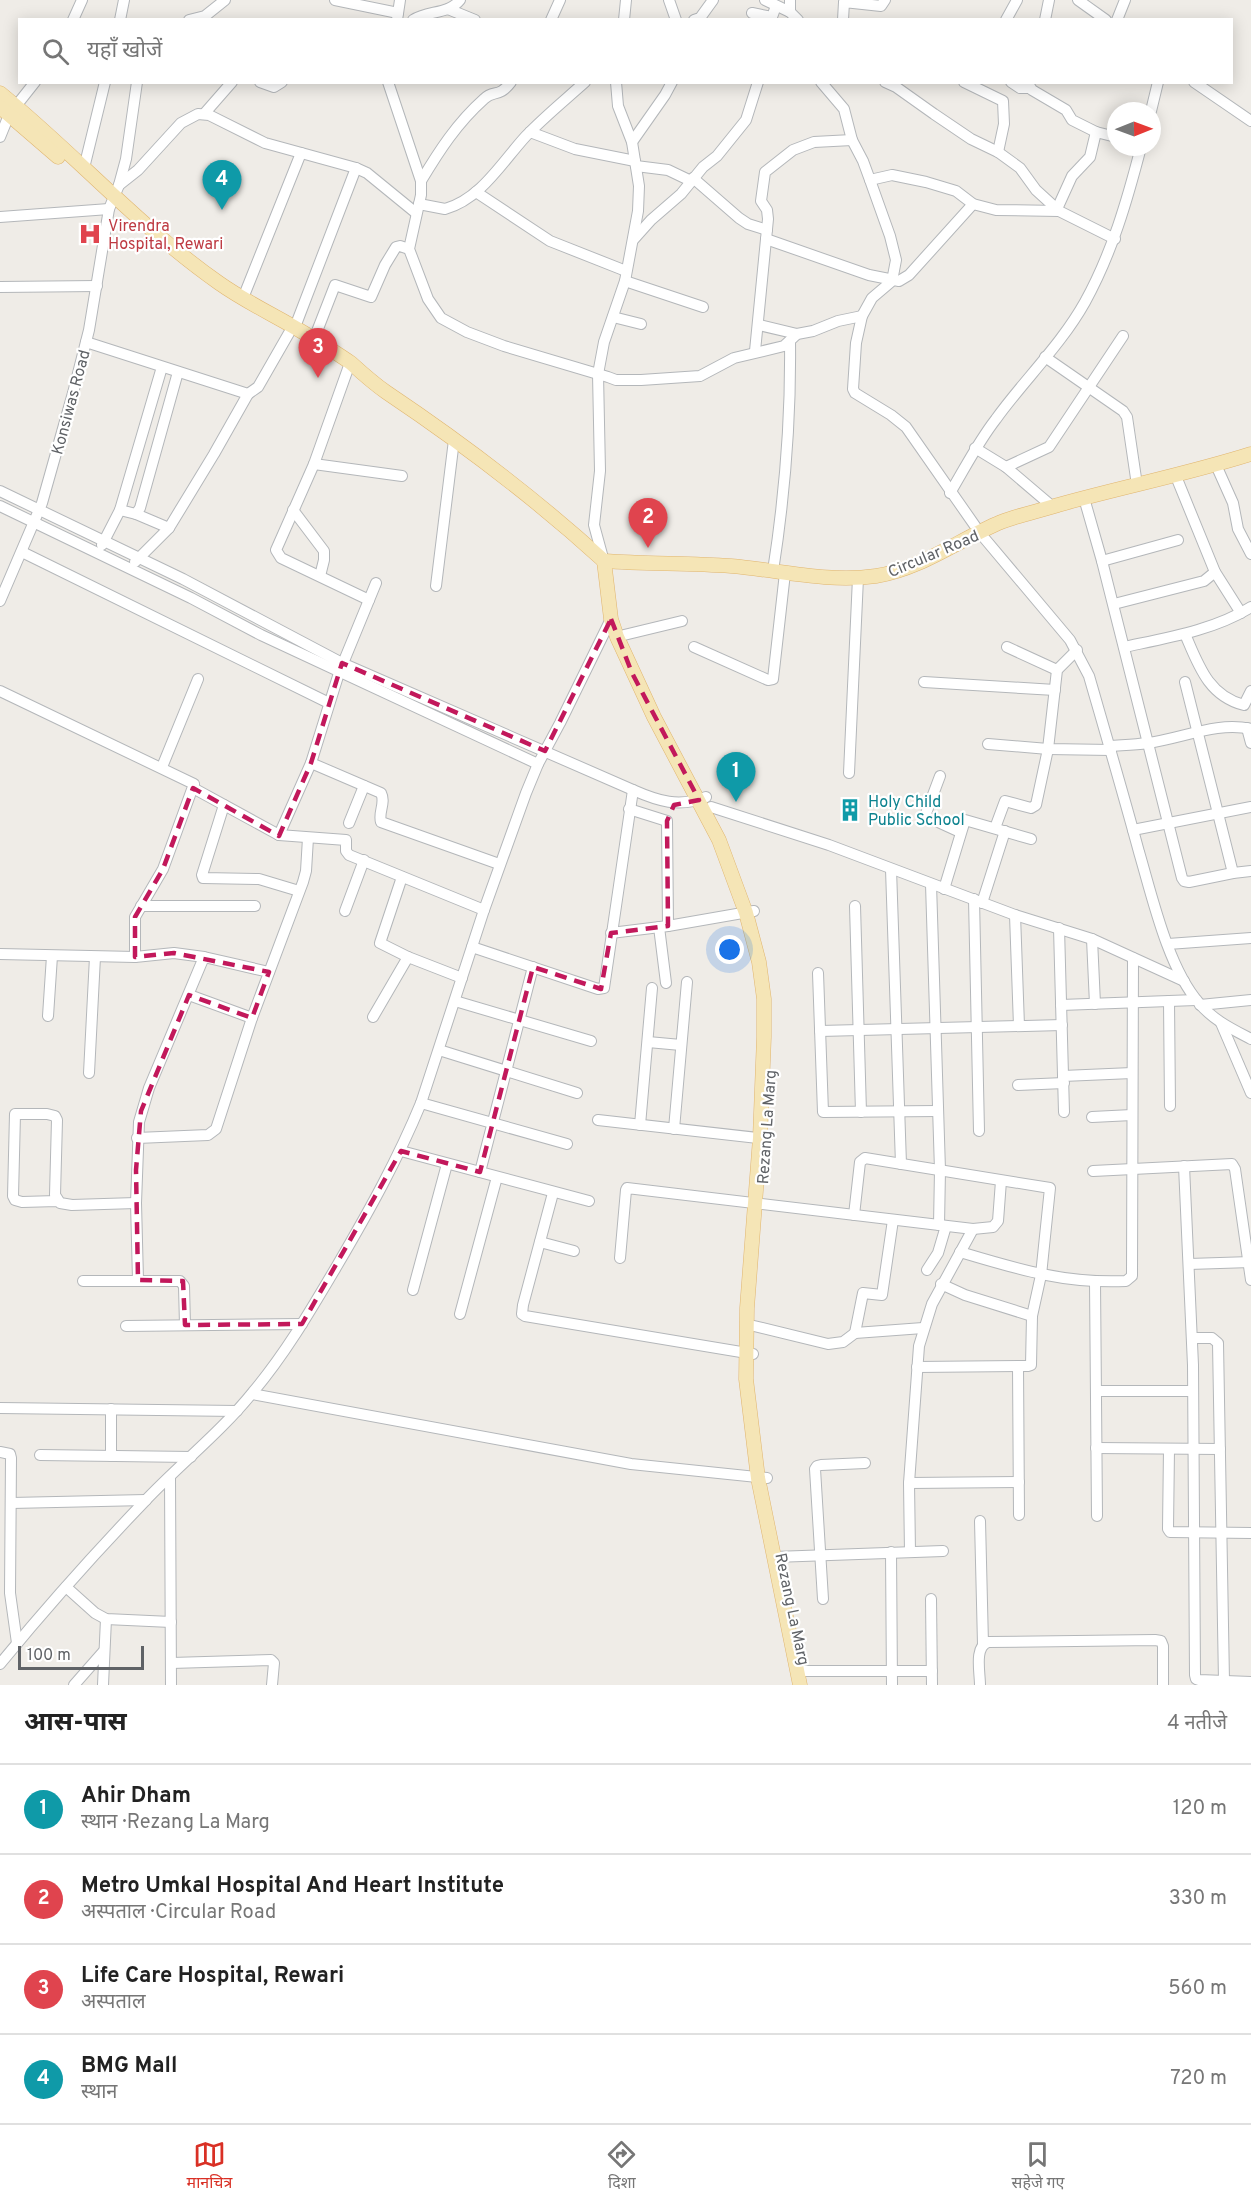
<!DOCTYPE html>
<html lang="hi">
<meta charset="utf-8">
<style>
body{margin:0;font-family:Overpass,"Noto Sans Devanagari",sans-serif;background:#f6f6f6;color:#222}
.compass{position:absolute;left:1107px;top:102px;width:54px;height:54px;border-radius:50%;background:#fff;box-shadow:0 3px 15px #0003;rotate:89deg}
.scale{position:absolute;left:18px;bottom:15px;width:126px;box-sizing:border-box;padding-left:6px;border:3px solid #5f6266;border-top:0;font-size:16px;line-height:21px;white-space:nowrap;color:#5f6266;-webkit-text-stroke:4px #fff;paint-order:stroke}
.you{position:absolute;left:730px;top:950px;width:21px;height:21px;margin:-15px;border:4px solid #fff;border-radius:50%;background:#1a73e8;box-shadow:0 0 0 9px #1a73e833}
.badge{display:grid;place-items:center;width:39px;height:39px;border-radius:50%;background:#d93025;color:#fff;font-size:20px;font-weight:700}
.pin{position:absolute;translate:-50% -50px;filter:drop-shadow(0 2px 3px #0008)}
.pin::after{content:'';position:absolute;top:32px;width:21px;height:18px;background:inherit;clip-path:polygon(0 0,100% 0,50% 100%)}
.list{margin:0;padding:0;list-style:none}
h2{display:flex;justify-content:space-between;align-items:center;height:78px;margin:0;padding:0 24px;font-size:26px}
h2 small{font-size:20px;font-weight:400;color:#767676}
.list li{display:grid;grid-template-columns:39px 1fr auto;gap:18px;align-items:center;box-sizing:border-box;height:90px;padding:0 24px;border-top:2px solid #e0e0e0}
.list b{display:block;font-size:22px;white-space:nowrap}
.list p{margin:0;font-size:20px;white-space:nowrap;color:#767676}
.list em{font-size:20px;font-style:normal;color:#767676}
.icon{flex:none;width:33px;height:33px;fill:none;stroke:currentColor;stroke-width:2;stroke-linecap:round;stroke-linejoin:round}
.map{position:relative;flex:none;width:1251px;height:1685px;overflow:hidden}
.search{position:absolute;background:#fff;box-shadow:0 3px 15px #0003;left:18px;right:18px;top:18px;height:66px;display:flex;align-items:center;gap:15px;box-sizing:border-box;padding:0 21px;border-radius:0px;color:#767676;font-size:22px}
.sheet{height:438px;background:#fff}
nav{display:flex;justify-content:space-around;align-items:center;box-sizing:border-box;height:84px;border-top:2px solid #e0e0e0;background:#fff;font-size:16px;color:#767676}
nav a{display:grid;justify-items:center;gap:3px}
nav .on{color:#d93025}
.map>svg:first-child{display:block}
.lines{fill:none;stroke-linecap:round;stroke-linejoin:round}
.minor-casing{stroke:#b4b7ba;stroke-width:12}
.major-casing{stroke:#e0b56f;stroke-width:15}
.minor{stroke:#fff;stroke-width:10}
.major{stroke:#f5e5b6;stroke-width:14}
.marked{fill:none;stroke:#c2185b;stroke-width:4.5;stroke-dasharray:12 8;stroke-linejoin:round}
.labels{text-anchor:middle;stroke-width:4.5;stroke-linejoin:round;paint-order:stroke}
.health-label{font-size:16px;fill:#be3a42;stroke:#fff;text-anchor:start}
.street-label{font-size:16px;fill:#5f6266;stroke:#fff}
.culture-label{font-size:16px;fill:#0d838f;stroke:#fff;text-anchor:start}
</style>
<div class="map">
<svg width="1251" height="1685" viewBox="0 0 1251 1685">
<rect width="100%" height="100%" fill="#efece7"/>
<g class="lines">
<!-- minor casing -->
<g class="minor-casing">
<g id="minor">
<polyline points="335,0 398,13"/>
<polyline points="669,0 676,20"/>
<polyline points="765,0 790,12 798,20"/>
<polyline points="1078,0 1106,20"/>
<polyline points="448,9 475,20"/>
<polyline points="790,12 790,0"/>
<polyline points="752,13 772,17 776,6"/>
<polyline points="73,20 82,0"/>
<polyline points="120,20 124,0"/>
<polyline points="189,20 205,16 225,0"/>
<polyline points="397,20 400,0"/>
<path d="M413,20c15,-10 35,-5 47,-20"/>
<polyline points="551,20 560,0"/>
<polyline points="624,20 626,0"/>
<polyline points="694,20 700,18 713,0"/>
<polyline points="843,20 844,2 881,6 885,0"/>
<polyline points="1006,20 1017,0"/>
<polyline points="1045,20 1049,0"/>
<polyline points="1117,20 1125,0"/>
<polyline points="260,82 274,87 282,82"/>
<polyline points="388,82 421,181 421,195 409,249 428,299 441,318 467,332 504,346 608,377 616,380 641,380 700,376 734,358 784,346 797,334 813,331 838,321 862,316"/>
<path d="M821,82l23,27 8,31 11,21 7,19 20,56 6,24 -4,21 -20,17 -10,18 -6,27 -3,46 2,4 36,22 15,12 74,106 90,107 19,36c17,59 34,117 50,176 13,44 29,116 60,151 14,17 33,26 52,36"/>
<polyline points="885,82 896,87 934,114 971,139 998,152 1020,168 1036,190 1059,211"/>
<polyline points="964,82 1003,101 1004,124 998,152"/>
<polyline points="1011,82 1020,88 1029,88"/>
<polyline points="1027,82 1032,90 1066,110 1072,120 1096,132 1090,157 1072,176 1057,209"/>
<polyline points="1194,82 1251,121"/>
<polyline points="16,106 35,82"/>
<polyline points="1151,111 1158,82"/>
<polyline points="204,114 232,82"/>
<polyline points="530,132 575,149 635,161"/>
<polyline points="1096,132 1116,137"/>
<polyline points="0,137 9,115"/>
<polyline points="632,142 665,95 672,82"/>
<polyline points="636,166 668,170 691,181"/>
<polyline points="84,168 105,82"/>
<polyline points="693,178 739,218 748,224 767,230"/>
<polyline points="870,180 892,175 926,182 956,191 973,204 996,210 1059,211 1115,239"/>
<path d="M421,181c18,-30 36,-58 63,-82 10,-10 14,0 27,-17"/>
<polyline points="119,185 138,170 181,123 198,114 209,115 265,143 356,168 367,173 416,213"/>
<polyline points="476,192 550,241 626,271"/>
<path d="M419,204l26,5c36,-10 57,-47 81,-73 18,-19 39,-36 59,-54"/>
<polyline points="0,217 109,209"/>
<polyline points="634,239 651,220 681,194 703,167 717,156 746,120 758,82"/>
<polyline points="766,239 869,275 899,281 909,275 973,204"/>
<polyline points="625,281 703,307"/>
<polyline points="0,287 97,286"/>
<polyline points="243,298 301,153"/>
<polyline points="613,317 641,324"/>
<polyline points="759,325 797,334"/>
<polyline points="295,327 356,168"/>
<polyline points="314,339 335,285 371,297 385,265 396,247 400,246 409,249"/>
<polyline points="86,342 248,394 258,387 289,333"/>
<polyline points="755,351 768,219 767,210 761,201 765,172 793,150 814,142 852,140"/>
<polyline points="1045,357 1123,411 1127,417 1137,485"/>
<polyline points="350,363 314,464 276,550 281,558 369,600"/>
<polyline points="975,448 1006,467 1053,507"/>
<polyline points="314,464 402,476"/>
<polyline points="1216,465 1233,503 1238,529 1251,554"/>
<polyline points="1006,467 1049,447 1123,336"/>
<polyline points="1175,474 1215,572 1241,613"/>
<path d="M0,491l183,88 159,84 291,127c25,11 46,18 73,7"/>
<path d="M950,493c15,-25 28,-51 46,-74 28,-39 65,-74 89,-117 27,-49 42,-101 56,-155"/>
<polyline points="1084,498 1102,561 1182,878 1184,881 1189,882 1233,873 1251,871"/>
<polyline points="0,506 191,598 261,635 538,764"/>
<polyline points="120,510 136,514 140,508 178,372"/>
<polyline points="293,510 324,551 324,560 320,576"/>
<polyline points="136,514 169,528"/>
<polyline points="102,545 120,510 162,367"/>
<polyline points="22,552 329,703"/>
<polyline points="603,558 594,525 600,471 598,374 604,342 625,281 638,211 639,186 632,142 618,106 616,82"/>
<polyline points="1102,561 1178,540"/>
<polyline points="135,562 169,528 214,454 248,394"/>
<path d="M773,571c12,-77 18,-152 17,-230"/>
<polyline points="436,586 454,440"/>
<polyline points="0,601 42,503 73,393 89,330 109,209 119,185 126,159 137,82"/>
<polyline points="1114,604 1204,581 1215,572"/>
<path d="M1185,634c13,30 23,62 59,71l7,-14"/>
<polyline points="624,635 682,621"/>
<polyline points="694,647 768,680 773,679 785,573"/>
<polyline points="1007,647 1057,670"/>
<path d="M1124,647c42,-9 91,-17 127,-40"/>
<polyline points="924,682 1055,690"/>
<polyline points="1185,682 1233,873"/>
<polyline points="0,691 194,784 163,869 135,917 135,957"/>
<polyline points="1247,728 1251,743"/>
<polyline points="988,744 1048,749 1111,750"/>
<path d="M1109,746c13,-1 26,-1 38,-3 34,-4 70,-22 104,-14"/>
<path d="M311,763l70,30c5,10 -3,19 0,29l118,42"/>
<polyline points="162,767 198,679"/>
<polyline points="849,773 858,578"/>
<polyline points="940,776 925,816 960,832"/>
<polyline points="193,788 279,835 346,840 346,851 349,855 484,910"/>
<polyline points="224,805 202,875 203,878 259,879 299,891"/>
<polyline points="711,807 829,845 1015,915 1092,939 1184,981"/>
<polyline points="629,809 667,821 668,926"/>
<polyline points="349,823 364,786"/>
<polyline points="995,828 1005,801 1031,808 1036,805 1048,749 1057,670 1077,650"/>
<polyline points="1133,830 1251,807"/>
<polyline points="279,835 311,763 339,673 376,583"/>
<polyline points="891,869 901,1164"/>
<polyline points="402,877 380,943 408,957 462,978"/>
<polyline points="931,884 940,1170 939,1225"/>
<polyline points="944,889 965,820 1031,839"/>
<polyline points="974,899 979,1131"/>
<polyline points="982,903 1005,831"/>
<polyline points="141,906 255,906"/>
<polyline points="855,906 861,1112"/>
<polyline points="345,911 364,860"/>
<polyline points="1015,915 1019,1026"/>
<polyline points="659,927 666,983"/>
<polyline points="1059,928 1064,1112"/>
<polyline points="611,933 668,926 754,911"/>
<polyline points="1092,939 1095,1004"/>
<polyline points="1168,944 1251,938"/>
<polyline points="472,947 598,989 604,988 633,790"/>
<polyline points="0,954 135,957 174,953 204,957 269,972"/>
<polyline points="818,973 823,1112 938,1111"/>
<polyline points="189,995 252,1018"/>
<polyline points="455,1001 591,1041"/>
<polyline points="1169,1001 1170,1106"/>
<polyline points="1061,1005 1196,1000"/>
<polyline points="1200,1005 1251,1000"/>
<polyline points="48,1016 52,956"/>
<polyline points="373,1017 408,957"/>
<polyline points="1221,1023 1251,1093"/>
<polyline points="820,1031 1062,1025"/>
<polyline points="648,1042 681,1045"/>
<polyline points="439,1050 577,1093"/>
<polyline points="89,1073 95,957"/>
<polyline points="1063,1076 1132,1073"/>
<polyline points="1018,1085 1064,1083"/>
<polyline points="421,1103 567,1144"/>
<polyline points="1092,1117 1132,1115"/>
<polyline points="598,1120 767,1139"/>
<polyline points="640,1125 652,988"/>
<polyline points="674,1129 687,982"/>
<polyline points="137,1138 208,1135 216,1129 252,1018 303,882 306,871 308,838"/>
<polyline points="401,1151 589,1201"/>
<polyline points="1184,1166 1193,1365 1195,1675 1196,1679 1199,1680 1251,1682"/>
<polyline points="1093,1171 1232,1164 1235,1169 1251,1280"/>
<polyline points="480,1172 533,967"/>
<polyline points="553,1193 523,1305 522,1314 525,1316 753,1354"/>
<polyline points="57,1201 22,1202 15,1200 13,1196 15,1114 47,1114 55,1116 57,1120 55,1195 60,1203 72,1205 136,1203"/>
<polyline points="854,1215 860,1162 865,1158 1050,1188 1041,1275 1032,1316 1031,1365 1028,1366 917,1367"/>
<polyline points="540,1242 574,1251"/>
<path d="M960,1252c57,17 105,32 166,29l6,-5 1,-318"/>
<polyline points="620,1258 626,1190 627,1188 973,1229 993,1227 998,1221 1001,1181"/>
<polyline points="1189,1264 1251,1262"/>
<polyline points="927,1270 938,1253 946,1226"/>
<polyline points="138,1280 136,1203 139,1122 149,1088 204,957"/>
<polyline points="83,1281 180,1281 184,1286 185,1325"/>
<polyline points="1095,1282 1097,1516"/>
<polyline points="941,1284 965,1295 1032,1316"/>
<polyline points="413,1290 447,1164"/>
<polyline points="460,1314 497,1177"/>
<polyline points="126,1326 302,1324"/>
<polyline points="754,1326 828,1344 843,1342 855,1333 923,1328"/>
<polyline points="855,1333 863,1293 882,1295 893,1220"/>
<polyline points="1192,1338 1212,1338 1218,1343 1224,1681"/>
<polyline points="1018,1366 1019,1515"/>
<polyline points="1096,1391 1193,1391"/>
<polyline points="252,1394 631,1464 767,1478"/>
<polyline points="0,1408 237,1411"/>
<polyline points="111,1409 111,1456"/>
<polyline points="1096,1448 1220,1449"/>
<polyline points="1169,1449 1168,1529 1170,1532 1251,1533"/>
<polyline points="0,1452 10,1454 11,1458 10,1593 17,1643"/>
<polyline points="40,1455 191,1457"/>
<polyline points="170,1477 171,1685"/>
<polyline points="909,1483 1019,1482"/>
<polyline points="11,1503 146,1500"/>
<polyline points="980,1521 983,1644"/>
<polyline points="891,1552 892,1685"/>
<polyline points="910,1552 909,1483 919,1346 932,1304 973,1229"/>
<polyline points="774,1557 943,1551"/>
<polyline points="66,1587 95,1613 106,1619 171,1622"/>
<polyline points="823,1599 815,1469 817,1466 821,1465 865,1463"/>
<polyline points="931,1599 932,1685"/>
<polyline points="171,1663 271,1660 274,1663 272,1685"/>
<path d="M0,1664c46,-56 95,-111 145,-163 35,-37 76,-69 108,-109 33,-39 59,-84 85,-128 31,-53 60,-105 83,-161l63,-193 42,-117 12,-29 22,-41 51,-104"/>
<polyline points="797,1671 932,1671"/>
<polyline points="74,1685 103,1652"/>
<polyline points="103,1685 106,1619"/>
<path d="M980,1685c0,-13 -6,-38 8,-43l167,-2 6,1 2,5v39"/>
</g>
</g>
<!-- major casing -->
<g class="major-casing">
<g id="major">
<path d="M0,93c75,61 139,134 219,190 31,22 66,37 98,58 11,7 23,14 34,22 11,10 22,20 35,29 76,51 150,107 218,169"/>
<polyline points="0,107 58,157"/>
<polyline points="604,561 611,619 617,637 654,717 719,840 746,913 759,962 764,999 764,1037 760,1138 747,1308 746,1379 758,1478 800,1685"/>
<path d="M604,561c42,3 85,2 127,5 48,4 97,17 145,10 45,-7 84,-37 125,-54 18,-7 38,-11 57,-17 64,-18 130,-31 193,-51"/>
</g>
</g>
<!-- minor -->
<use href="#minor" class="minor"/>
<!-- major -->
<use href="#major" class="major"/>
</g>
<!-- marked area -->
<path class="marked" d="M611,619l21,54 67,127 -25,5 -7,16 1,105 -57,7 -10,56 -68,-22 -53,205 -79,-21 -99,173 -117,1 -2,-44 -45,-1 -2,-110 5,-59 48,-116 63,23 17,-46 -95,-19 -39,4v-40l28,-48 30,-81 86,48 32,-73 31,-100 203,88z"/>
<!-- icons -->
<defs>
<g id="hospital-bare" transform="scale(1.8)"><path d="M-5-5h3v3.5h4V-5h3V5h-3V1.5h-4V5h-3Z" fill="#e0444e" stroke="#fff" stroke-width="2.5" paint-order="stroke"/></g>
<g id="building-bare" transform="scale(1.8)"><path d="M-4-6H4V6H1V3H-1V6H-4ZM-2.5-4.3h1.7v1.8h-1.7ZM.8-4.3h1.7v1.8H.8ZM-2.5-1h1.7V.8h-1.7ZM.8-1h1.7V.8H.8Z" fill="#0f9aa8" stroke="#fff" stroke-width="2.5" paint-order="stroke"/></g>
</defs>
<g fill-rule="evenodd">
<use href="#hospital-bare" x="90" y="234"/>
<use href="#building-bare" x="850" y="810"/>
</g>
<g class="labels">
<!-- health labels -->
<g class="health-label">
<text x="108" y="231">Virendra<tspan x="108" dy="18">Hospital, Rewari</tspan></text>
</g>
<!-- street labels -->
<g class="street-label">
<text transform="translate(70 402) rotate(-75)" y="6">Konsiwas Road</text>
<text transform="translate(933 553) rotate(-23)" y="6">Circular Road</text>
<text transform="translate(766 1127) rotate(-86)" y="6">Rezang La Marg</text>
<text transform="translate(793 1609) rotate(78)" y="6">Rezang La Marg</text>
</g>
<!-- culture labels -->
<g class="culture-label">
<text x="868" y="807">Holy Child<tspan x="868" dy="18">Public School</tspan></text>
</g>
</g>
</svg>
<svg class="compass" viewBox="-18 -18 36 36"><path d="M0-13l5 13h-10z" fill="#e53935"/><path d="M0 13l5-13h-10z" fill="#767676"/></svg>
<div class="scale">100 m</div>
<div class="you"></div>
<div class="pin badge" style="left:736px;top:802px;background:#0f9aa8">1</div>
<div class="pin badge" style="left:648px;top:548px;background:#e0444e">2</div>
<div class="pin badge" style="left:318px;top:378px;background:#e0444e">3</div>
<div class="pin badge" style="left:222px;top:210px;background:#0f9aa8">4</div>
<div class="search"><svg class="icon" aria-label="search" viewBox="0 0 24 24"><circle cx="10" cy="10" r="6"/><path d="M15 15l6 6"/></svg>यहाँ खोजें</div>
</div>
<section class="sheet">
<h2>आस-पास<small>4 नतीजे</small></h2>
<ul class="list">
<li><span class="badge" style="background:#0f9aa8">1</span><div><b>Ahir Dham</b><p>स्थान · Rezang La Marg</p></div><em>120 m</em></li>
<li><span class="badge" style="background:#e0444e">2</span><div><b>Metro Umkal Hospital And Heart Institute</b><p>अस्पताल · Circular Road</p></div><em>330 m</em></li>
<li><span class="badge" style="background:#e0444e">3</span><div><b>Life Care Hospital, Rewari</b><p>अस्पताल</p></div><em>560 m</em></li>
<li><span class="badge" style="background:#0f9aa8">4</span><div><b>BMG Mall</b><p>स्थान</p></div><em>720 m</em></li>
</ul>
</section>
<nav>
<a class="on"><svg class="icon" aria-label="map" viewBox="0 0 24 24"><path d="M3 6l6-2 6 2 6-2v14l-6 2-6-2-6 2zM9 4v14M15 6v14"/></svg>मानचित्र</a>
<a><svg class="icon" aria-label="directions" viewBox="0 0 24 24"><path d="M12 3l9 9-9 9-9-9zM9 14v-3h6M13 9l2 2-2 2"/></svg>दिशा</a>
<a><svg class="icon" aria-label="saved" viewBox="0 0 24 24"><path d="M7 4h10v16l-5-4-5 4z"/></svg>सहेजे गए</a>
</nav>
